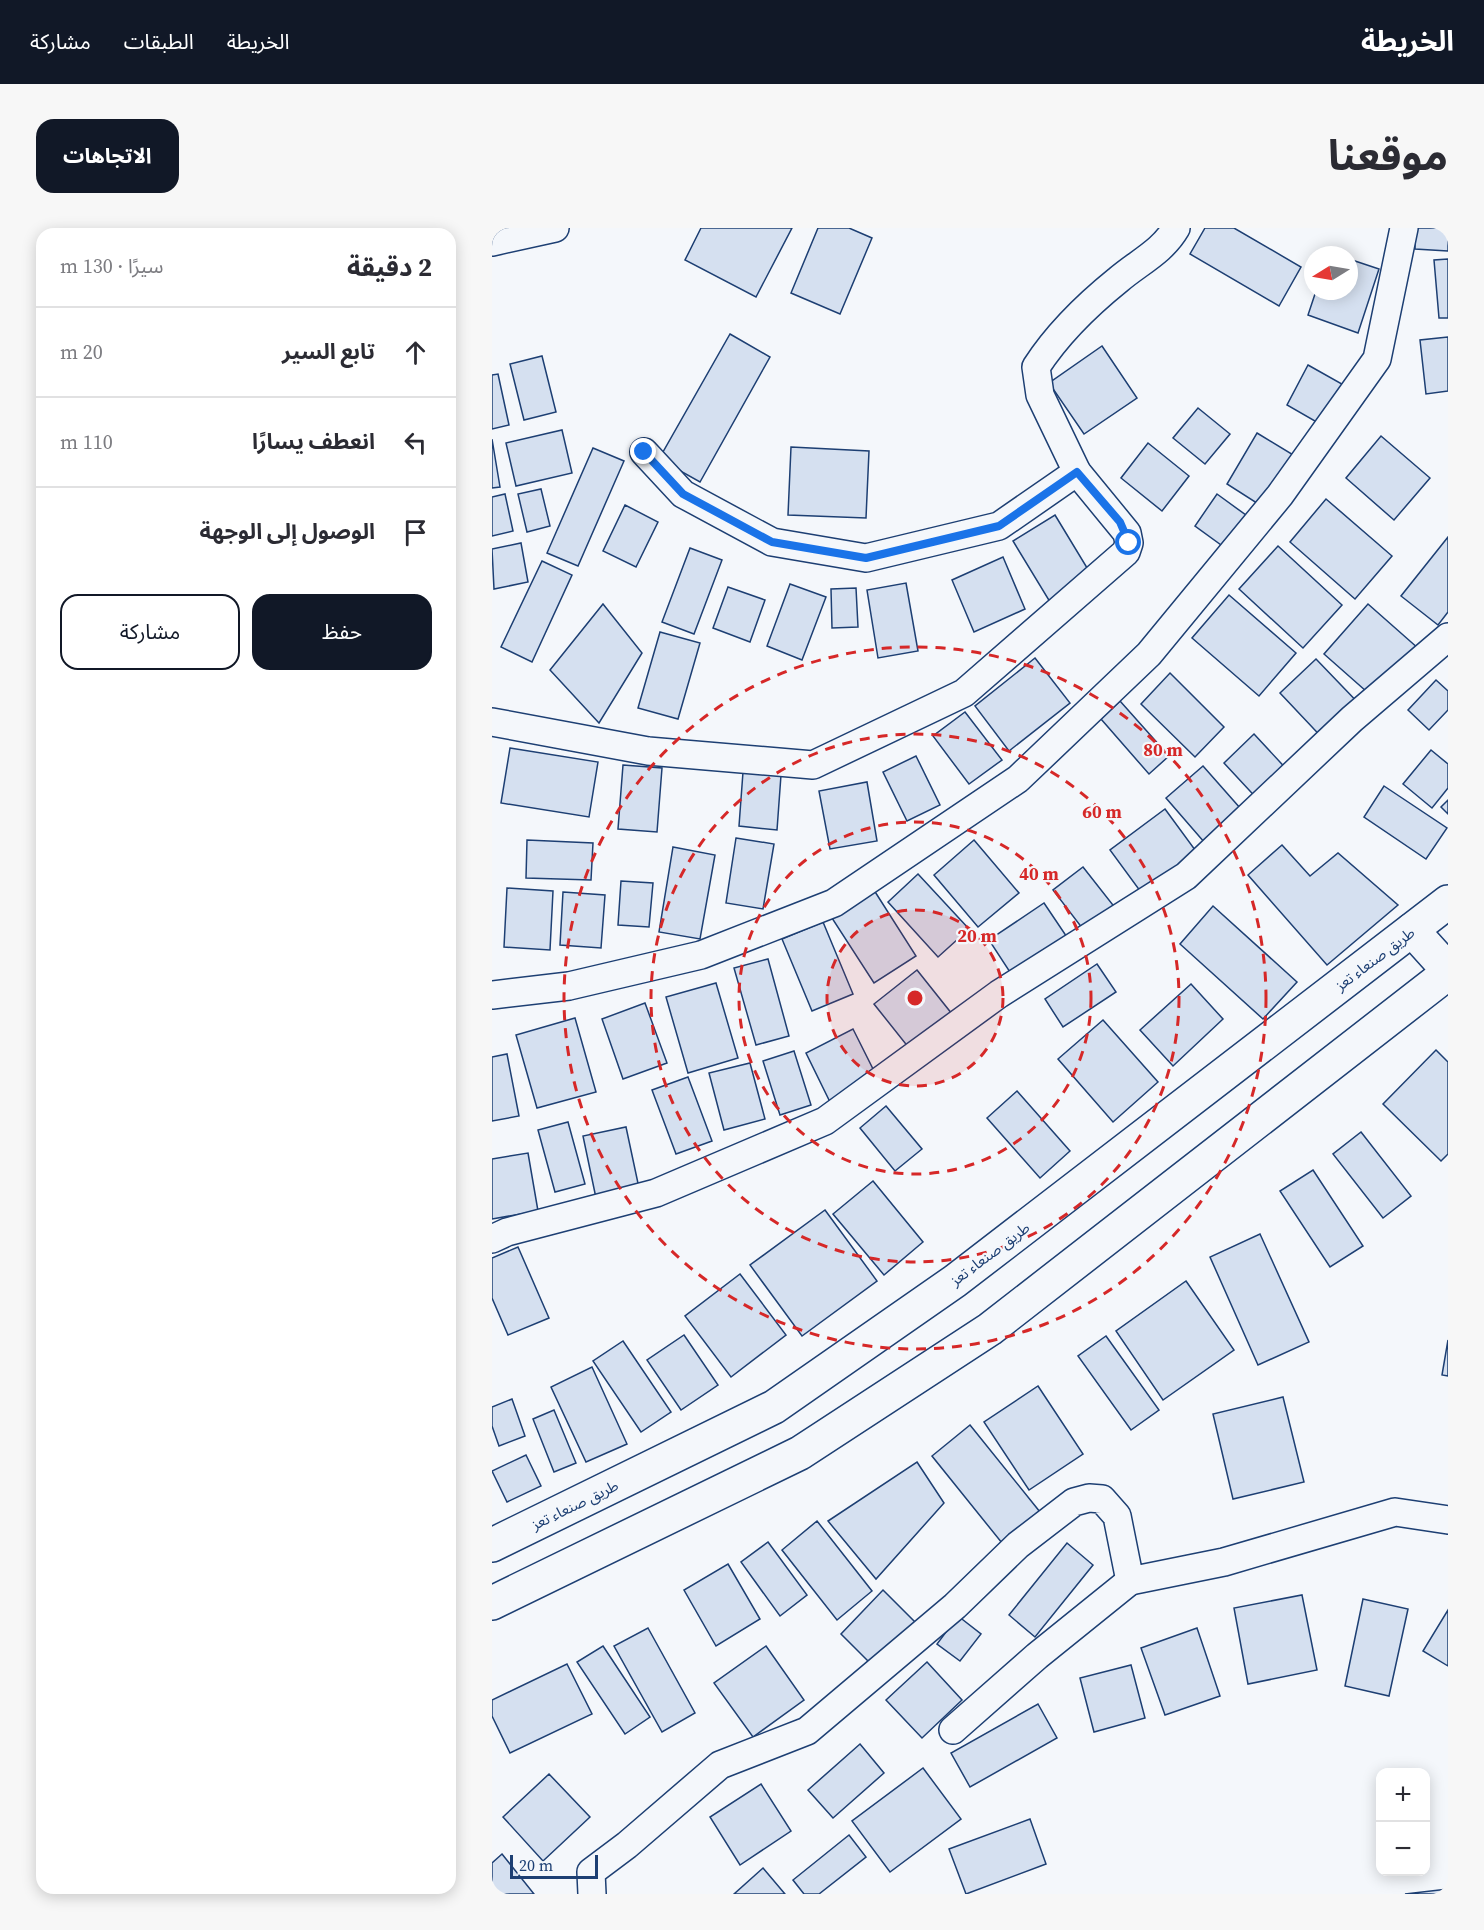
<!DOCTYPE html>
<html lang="ar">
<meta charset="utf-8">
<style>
body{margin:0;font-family:"Source Serif 4","Noto Sans Arabic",serif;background:#f7f7f7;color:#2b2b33;direction:rtl}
.controls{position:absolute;right:18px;bottom:18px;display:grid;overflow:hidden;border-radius:12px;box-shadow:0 3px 15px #0003}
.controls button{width:54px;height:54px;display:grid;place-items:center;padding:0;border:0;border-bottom:2px solid #e1e1e2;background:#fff;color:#2b2b33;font:30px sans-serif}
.compass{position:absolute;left:812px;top:18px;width:54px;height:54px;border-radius:50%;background:#fff;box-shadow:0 3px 15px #0003;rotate:259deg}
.scale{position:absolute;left:18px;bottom:15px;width:88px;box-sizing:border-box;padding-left:6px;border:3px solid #1d3f73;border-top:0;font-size:16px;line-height:21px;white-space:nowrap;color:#1d3f73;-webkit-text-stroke:4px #f4f7fb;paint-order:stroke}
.stop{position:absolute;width:18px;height:18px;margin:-14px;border:4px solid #1a73e8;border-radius:50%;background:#fff}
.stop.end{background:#1a73e8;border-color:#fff;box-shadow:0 2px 6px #0008}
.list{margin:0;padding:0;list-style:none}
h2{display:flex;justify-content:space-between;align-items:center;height:78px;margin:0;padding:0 24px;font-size:26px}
h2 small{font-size:20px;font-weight:400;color:#7c7c81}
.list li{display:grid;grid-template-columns:39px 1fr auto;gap:18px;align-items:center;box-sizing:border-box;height:90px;padding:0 24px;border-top:2px solid #e1e1e2}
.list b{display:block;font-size:22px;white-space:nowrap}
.list em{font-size:20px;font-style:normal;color:#7c7c81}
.actions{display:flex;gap:12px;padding:18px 24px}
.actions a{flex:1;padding:14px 0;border:2px solid #111827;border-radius:18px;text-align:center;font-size:21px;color:#111827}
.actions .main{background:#111827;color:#fff}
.icon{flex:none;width:33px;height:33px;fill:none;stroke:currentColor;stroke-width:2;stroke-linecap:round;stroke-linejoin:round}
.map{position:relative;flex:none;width:956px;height:1666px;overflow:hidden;direction:ltr;border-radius:18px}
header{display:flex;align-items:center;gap:36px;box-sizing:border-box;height:84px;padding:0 30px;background:#111827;color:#fff}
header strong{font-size:28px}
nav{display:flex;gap:33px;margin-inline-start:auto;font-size:21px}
.intro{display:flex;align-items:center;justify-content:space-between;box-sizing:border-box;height:144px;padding:0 36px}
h1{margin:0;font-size:42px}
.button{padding:15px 27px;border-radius:18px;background:#111827;color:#fff;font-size:21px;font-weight:700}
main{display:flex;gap:36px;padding:0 36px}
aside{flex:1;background:#fff;border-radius:18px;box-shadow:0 3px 15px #0003}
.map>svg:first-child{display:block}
.building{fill:#d5e0f0;stroke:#1d3f73;stroke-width:1.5}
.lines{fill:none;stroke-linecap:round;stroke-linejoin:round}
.street-casing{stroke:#1d3f73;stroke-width:30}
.highway-casing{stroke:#1d3f73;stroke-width:36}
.street{stroke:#f4f7fb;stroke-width:27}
.highway{stroke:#f4f7fb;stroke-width:33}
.route{stroke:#1a73e8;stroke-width:8}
.ring{fill:none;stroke:#d62828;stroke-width:3;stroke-dasharray:10 8}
.labels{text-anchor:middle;stroke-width:4.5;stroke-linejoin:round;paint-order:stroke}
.street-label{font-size:15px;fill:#1d3f73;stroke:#f4f7fb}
.centre{fill:#d62828;stroke:#f4f7fb;stroke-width:3}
.ring-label{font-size:18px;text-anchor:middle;font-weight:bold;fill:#d62828;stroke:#f4f7fb;stroke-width:4.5;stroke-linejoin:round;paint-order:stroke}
</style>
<header>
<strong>الخريطة</strong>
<nav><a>الخريطة</a><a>الطبقات</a><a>مشاركة</a></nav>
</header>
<div class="intro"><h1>موقعنا</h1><a class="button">الاتجاهات</a></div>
<main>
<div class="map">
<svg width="956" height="1666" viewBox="0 0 956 1666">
<rect width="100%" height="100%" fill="#f4f7fb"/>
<!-- building -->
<g class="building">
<polygon points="209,0 300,0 264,69 193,32"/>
<polygon points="326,0 357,0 380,10 348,86 299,65"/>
<polygon points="713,0 742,0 809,39 787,78 698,26"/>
<polygon points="923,0 956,0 956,23 923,21"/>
<polygon points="857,31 887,41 866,105 816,87 824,63 857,63"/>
<polygon points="956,31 956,90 947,90 942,32"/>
<polygon points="238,106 278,129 208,254 167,231"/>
<polygon points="956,109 956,163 934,166 928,112"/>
<polygon points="610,118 645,170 592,206 557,155"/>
<polygon points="50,128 64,184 32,192 18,136"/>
<polygon points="816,137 857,160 835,200 795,177"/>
<polygon points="6,146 17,197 0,201 0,147"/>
<polygon points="706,180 738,206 713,236 681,210"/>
<polygon points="70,202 80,245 24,258 14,215"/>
<polygon points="765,205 803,228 771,279 735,256"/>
<polygon points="889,208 938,250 902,292 854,250"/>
<polygon points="0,211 8,259 0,260"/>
<polygon points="656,215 697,248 670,283 629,250"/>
<polygon points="299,219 377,223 374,290 296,287"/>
<polygon points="101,220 132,233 86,338 55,325"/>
<polygon points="49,261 58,298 35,304 26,266"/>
<polygon points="13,266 21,303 0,308 0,269"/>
<polygon points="725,266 758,290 736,322 703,298"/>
<polygon points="834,271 900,328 863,371 798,314"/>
<polygon points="133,277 166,294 144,339 111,323"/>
<polygon points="563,287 600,348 558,374 521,313"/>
<polygon points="956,309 956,384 946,397 909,368"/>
<polygon points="29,315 36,354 2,361 0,321"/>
<polygon points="786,318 850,377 811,420 747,361"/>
<polygon points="198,320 230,332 202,406 170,394"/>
<polygon points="511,329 533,381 482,404 460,352"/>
<polygon points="50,333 80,347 40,434 9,419"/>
<polygon points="414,355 426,423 386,430 375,362"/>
<polygon points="298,356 334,369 310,432 275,418"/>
<polygon points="236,359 273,372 258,414 221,400"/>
<polygon points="364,360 366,399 340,400 339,361"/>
<polygon points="737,367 804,425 767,468 700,410"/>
<polygon points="111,376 150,425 107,495 58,442"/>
<polygon points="876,376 927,421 883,471 832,426"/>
<polygon points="168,404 208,415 186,491 146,480"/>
<polygon points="543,430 578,475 517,523 483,478"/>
<polygon points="824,431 873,482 837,517 788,465"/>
<polygon points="678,445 732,499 703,529 649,476"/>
<polygon points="944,452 956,463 956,482 937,502 916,482"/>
<polygon points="628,473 677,528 657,546 609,491"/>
<polygon points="473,484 510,532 477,556 441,508"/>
<polygon points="762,506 800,547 770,576 732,535"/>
<polygon points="18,520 106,534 97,589 9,575"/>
<polygon points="939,522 956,536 956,560 940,580 911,556"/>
<polygon points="424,528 448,577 415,593 391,544"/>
<polygon points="131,537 170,540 165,604 126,601"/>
<polygon points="711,538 756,589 719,622 674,570"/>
<polygon points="251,544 289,547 285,602 247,598"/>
<polygon points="375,554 385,613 338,621 327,563"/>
<polygon points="892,558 955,600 934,631 872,589"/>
<polygon points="956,572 956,586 949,579"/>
<polygon points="673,581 709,630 654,671 618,622"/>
<polygon points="244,610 282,616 271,681 234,675"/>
<polygon points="35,612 101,615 99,652 34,650"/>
<polygon points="482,612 527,665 486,699 442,647"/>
<polygon points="790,617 818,648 846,625 906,677 835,737 756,647"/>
<polygon points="181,619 223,627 208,711 167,704"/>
<polygon points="591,639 628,686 597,709 561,662"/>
<polygon points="426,646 477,701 446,729 396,674"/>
<polygon points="129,653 161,655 157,699 126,697"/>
<polygon points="380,659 424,728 382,755 338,687"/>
<polygon points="15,660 61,663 58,722 12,719"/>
<polygon points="71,664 113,667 109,720 68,717"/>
<polygon points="552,675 585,724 529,761 497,712"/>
<polygon points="721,678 805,754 771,791 688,716"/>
<polygon points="331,694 361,766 320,783 290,711"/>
<polygon points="276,731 297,808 264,817 242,740"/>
<polygon points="605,736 624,764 571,799 553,771"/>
<polygon points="425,742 460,786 417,820 382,776"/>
<polygon points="224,755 246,830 196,845 174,769"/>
<polygon points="699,756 731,791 681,838 648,802"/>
<polygon points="153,775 175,835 131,851 110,791"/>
<polygon points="83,790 104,864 45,880 24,807"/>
<polygon points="611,792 666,854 621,894 566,831"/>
<polygon points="361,801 387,853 339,876 314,825"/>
<polygon points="944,822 956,834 956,926 949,933 891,876"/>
<polygon points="302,823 319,877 288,887 271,833"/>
<polygon points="15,826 27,888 0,893 0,829"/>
<polygon points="258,835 273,891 232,902 217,845"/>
<polygon points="196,849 220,913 184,926 160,862"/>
<polygon points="525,863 578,923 548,950 495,890"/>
<polygon points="394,878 430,921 403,943 368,900"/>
<polygon points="76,894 93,956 63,964 46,902"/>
<polygon points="134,899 147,960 104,970 91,908"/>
<polygon points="869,904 919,968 891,990 841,926"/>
<polygon points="36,925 46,983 0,991 0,931"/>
<polygon points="821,942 871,1018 838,1039 788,963"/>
<polygon points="381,953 431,1014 392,1047 341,986"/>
<polygon points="333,982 385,1053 310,1108 258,1037"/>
<polygon points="768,1006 817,1114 766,1137 718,1029"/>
<polygon points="26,1019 57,1090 16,1107 0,1070 0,1030"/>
<polygon points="248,1046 294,1107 239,1149 193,1088"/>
<polygon points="694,1053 742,1122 671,1172 624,1103"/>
<polygon points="192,1107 226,1157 189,1182 155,1132"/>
<polygon points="614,1108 667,1182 639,1202 586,1128"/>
<polygon points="956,1112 956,1148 950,1147"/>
<polygon points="131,1113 179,1184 149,1204 101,1133"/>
<polygon points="100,1139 135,1216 94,1234 59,1159"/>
<polygon points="546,1158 591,1226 537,1262 492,1194"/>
<polygon points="791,1169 812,1254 741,1271 721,1186"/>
<polygon points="20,1171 33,1208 7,1218 0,1198 0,1179"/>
<polygon points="62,1182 84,1235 62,1244 41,1191"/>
<polygon points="478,1197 548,1284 510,1315 440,1228"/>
<polygon points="34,1227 49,1258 15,1274 0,1243"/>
<polygon points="425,1234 452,1275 384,1351 336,1293"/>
<polygon points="325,1293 380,1363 345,1392 290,1322"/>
<polygon points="276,1314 315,1367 288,1388 249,1334"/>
<polygon points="575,1315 601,1337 543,1409 517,1387"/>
<polygon points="236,1336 268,1391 224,1418 192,1362"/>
<polygon points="391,1362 424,1395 381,1438 349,1406"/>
<polygon points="810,1367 825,1442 756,1456 742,1380"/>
<polygon points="871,1371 916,1381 897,1468 853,1458"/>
<polygon points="956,1382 956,1438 931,1423"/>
<polygon points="466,1388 489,1406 468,1433 445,1416"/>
<polygon points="156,1400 203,1485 170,1504 122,1418"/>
<polygon points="705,1400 728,1468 673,1487 649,1420"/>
<polygon points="111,1418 158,1489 133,1506 85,1434"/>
<polygon points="274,1418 312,1472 261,1509 222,1455"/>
<polygon points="435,1434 470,1472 430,1510 394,1472"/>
<polygon points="75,1436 100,1486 18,1525 0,1488 0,1472"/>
<polygon points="639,1437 653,1490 602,1504 588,1450"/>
<polygon points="546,1476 565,1510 478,1559 459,1525"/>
<polygon points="368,1516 392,1545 341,1590 316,1562"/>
<polygon points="431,1540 469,1591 398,1644 360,1593"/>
<polygon points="57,1546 98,1589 51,1633 11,1589"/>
<polygon points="269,1556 299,1603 248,1637 218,1589"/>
<polygon points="538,1591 554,1636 474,1666 457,1621"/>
<polygon points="357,1607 374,1629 327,1666 312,1666 301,1652"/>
<polygon points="10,1626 42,1666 0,1666 0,1635"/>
<polygon points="271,1640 293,1666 242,1666"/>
<polygon points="956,1661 956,1666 913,1666"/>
</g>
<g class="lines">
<!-- street casing -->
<g class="street-casing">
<g id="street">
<polyline points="0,14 63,0"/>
<polyline points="152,224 191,266 280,314 374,330 507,298 585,244"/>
<path d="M0,494l156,29 165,14 151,-72 162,-141 3,-9 -2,-10 -50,-61 -37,-77 -4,-28c22,-34 51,-62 82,-87 21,-18 44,-28 58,-52"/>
<polyline points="0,767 77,758 209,727 342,675 526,551 657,426 788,267 885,131 912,0"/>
<polyline points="0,1011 15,1004 164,965 333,893 507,766 694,648 860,491 956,409"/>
<polyline points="461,1502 545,1428 638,1353"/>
<polyline points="100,1666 99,1644 135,1617 228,1537 315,1503 463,1378 526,1317 582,1274 597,1270 610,1271 625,1288 638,1353 732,1334 903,1284 956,1292"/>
</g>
</g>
<!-- highway casing -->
<g class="highway-casing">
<g id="highway">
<polyline points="920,702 956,742"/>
<polyline points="0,1317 282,1179 463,1053 956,674"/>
<polyline points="0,1375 308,1225 498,1101 956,745"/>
</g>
</g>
<!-- street -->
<use href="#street" class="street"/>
<!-- highway -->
<use href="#highway" class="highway"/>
</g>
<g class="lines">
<!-- route -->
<polyline class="route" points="152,224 191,266 280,314 374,330 507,298 585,244 628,294 637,315"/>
</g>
<!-- distance rings -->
<circle cx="423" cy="770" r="88" fill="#d62828" fill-opacity=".12"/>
<g class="ring">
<circle cx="423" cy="770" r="88"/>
<circle cx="423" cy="770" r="176"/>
<circle cx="423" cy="770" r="264"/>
<circle cx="423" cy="770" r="351"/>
</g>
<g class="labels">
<!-- street labels -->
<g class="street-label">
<text transform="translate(883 731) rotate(-37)" y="5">طريق صنعاء تعز</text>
<text transform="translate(498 1026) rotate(-37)" y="5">طريق صنعاء تعز</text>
<text transform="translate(83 1277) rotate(-26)" y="5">طريق صنعاء تعز</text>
</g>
</g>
<circle cx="423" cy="770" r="9" class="centre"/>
<g class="ring-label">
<text x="671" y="528">80 m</text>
<text x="610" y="590">60 m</text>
<text x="547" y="652">40 m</text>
<text x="485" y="714">20 m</text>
</g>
</svg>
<div class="controls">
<button>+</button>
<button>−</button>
</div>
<svg class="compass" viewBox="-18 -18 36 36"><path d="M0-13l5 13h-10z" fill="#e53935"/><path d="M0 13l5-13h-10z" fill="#7c7c81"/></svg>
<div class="scale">20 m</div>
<div class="stop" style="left:637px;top:315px"></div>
<div class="stop end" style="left:152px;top:224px"></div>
</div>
<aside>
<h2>2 دقيقة<small>سيرًا · 130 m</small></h2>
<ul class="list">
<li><svg class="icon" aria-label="ahead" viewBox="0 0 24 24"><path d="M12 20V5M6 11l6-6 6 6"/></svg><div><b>تابع السير</b></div><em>20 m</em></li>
<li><svg class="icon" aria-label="left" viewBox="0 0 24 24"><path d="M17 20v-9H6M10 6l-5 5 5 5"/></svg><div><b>انعطف يسارًا</b></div><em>110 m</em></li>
<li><svg class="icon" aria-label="arrive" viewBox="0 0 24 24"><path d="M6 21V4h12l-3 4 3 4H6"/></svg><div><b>الوصول إلى الوجهة</b></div></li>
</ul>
<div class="actions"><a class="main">حفظ</a><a>مشاركة</a></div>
</aside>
</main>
